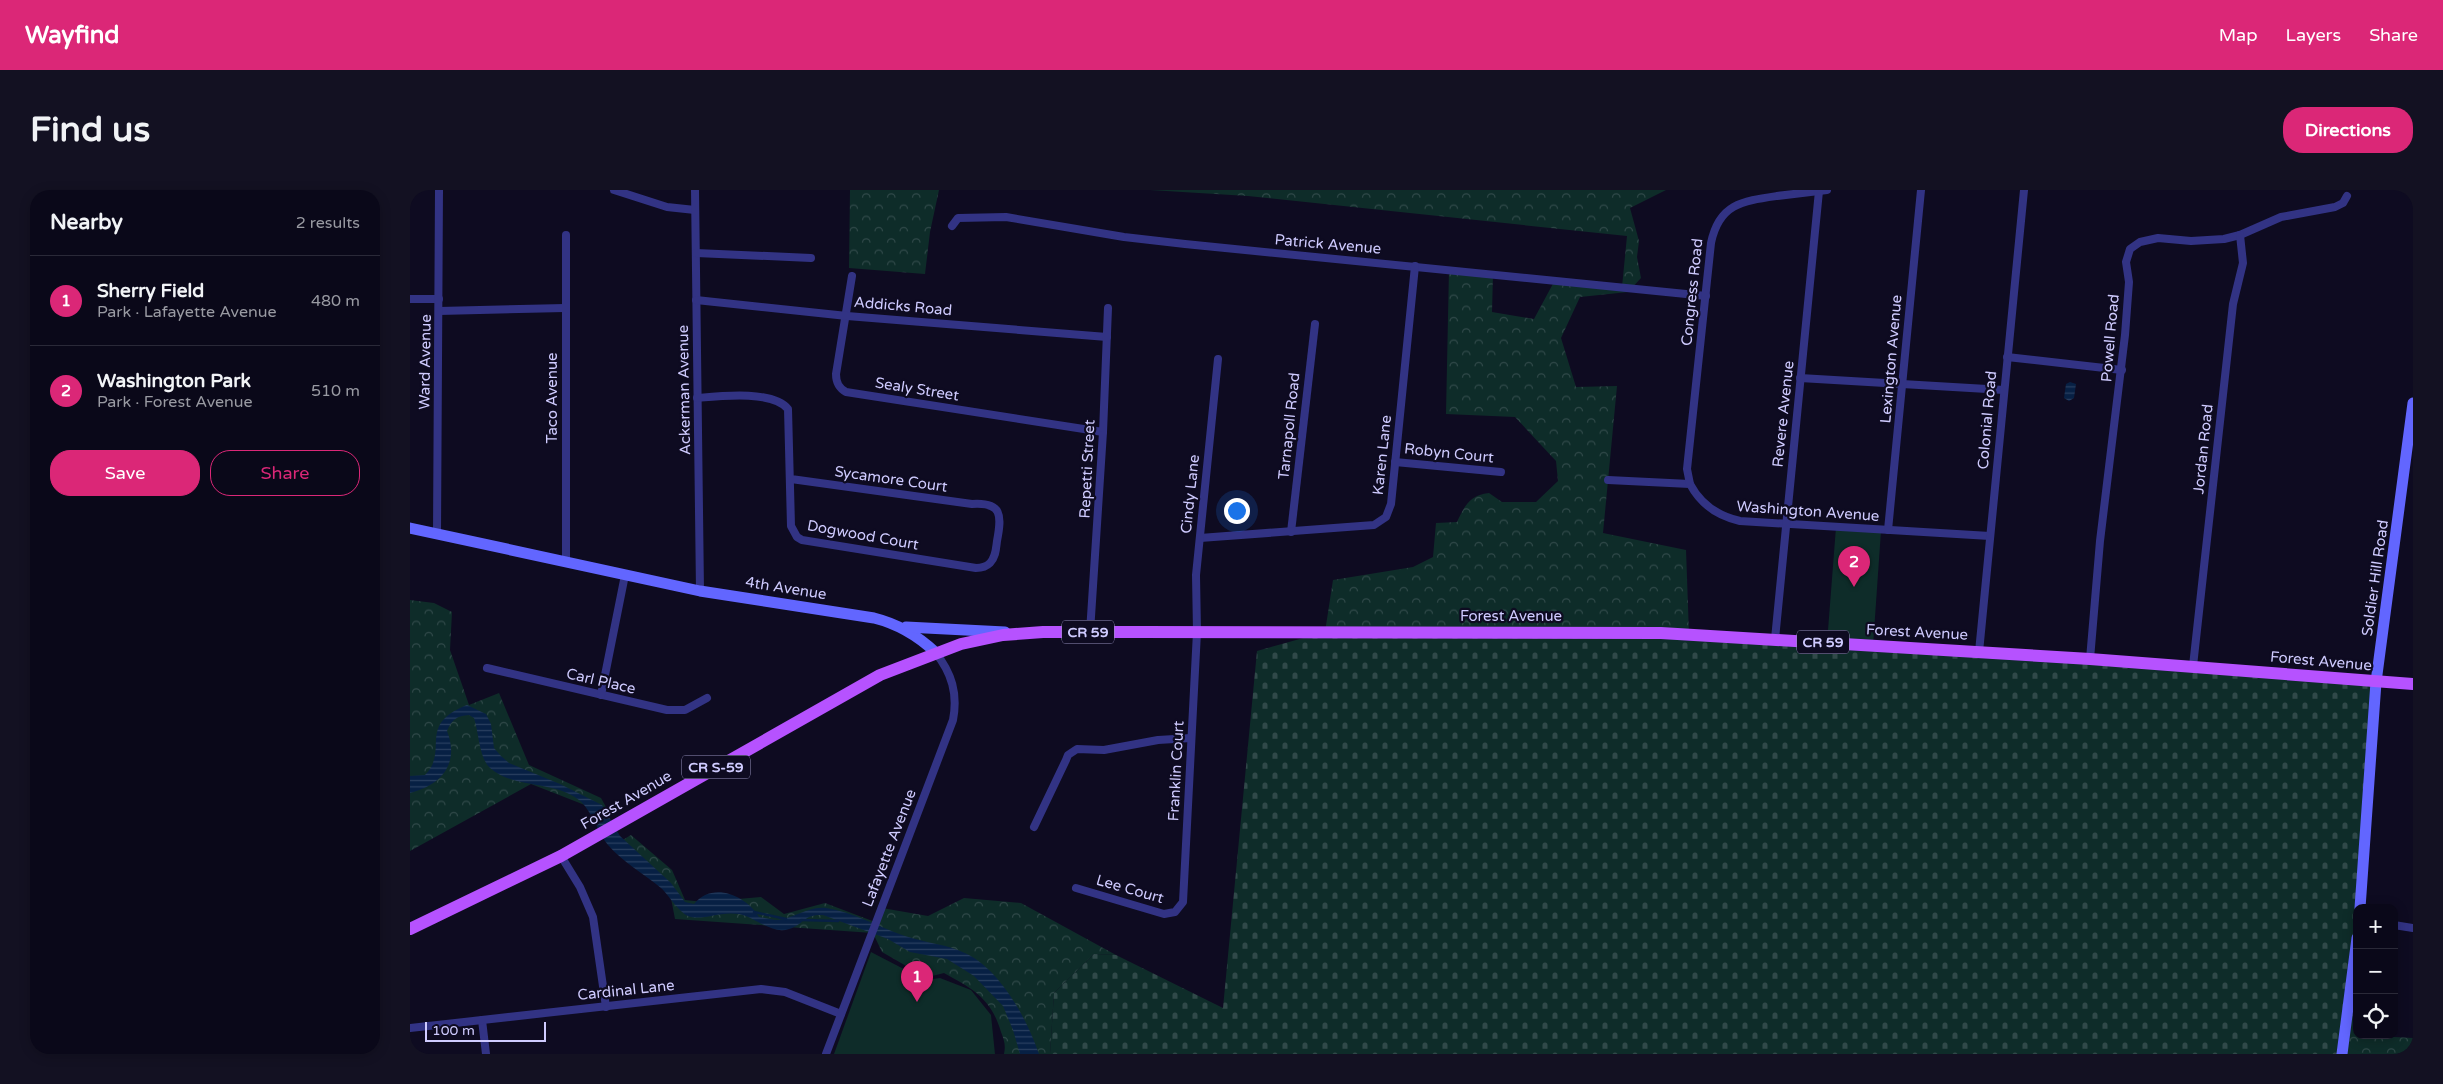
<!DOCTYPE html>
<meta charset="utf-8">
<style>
body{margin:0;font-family:"Varela Round",sans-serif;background:#131122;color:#f1f3f6}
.controls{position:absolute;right:15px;bottom:15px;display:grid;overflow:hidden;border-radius:10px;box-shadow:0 2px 12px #0003}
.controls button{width:45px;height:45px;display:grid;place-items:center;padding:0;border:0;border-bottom:1px solid #2a2938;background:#0a0819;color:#f1f3f6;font:25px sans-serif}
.scale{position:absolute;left:15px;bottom:12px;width:121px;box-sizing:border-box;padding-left:5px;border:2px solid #cfcbff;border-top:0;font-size:14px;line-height:18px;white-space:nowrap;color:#cfcbff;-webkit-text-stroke:4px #0e0b21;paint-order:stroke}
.you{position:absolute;left:826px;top:320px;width:18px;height:18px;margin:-12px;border:4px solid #fff;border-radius:50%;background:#1a73e8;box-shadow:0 0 0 8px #1a73e833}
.badge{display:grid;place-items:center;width:32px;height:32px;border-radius:50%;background:#db2777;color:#fff;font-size:16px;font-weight:700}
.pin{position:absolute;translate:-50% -41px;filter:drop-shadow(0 1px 2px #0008)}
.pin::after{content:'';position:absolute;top:26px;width:18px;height:15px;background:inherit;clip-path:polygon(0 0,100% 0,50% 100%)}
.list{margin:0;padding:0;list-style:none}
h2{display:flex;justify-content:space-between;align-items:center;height:65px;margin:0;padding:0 20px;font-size:21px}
h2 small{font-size:16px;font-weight:400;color:#999aa2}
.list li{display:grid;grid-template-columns:32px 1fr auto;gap:15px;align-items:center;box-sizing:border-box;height:90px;padding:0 20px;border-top:1px solid #2a2938}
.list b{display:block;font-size:19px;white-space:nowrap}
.list p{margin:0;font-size:16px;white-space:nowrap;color:#999aa2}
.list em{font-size:16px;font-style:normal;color:#999aa2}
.actions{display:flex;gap:10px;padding:15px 20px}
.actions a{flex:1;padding:11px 0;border:1px solid #db2777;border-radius:20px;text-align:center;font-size:18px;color:#db2777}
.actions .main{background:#db2777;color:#fff}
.icon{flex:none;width:28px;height:28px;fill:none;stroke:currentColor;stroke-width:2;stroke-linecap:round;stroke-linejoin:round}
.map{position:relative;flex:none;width:2003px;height:864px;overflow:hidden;border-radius:20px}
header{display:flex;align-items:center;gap:30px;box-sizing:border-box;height:70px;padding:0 25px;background:#db2777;color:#fff}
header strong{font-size:24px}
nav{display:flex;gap:28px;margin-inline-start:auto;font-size:18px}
.intro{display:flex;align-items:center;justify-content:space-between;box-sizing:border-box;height:120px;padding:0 30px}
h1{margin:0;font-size:35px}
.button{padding:12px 22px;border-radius:20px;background:#db2777;color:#fff;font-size:18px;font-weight:700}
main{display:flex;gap:30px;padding:0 30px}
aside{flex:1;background:#0a0819;border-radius:20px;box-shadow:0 2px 12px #0003}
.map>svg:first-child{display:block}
.forest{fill:url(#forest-crowns)}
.cemetery{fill:url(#cemetery-stones)}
.park{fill:#0e2c29}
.water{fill:url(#water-rules)}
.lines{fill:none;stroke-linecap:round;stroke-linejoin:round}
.stream{stroke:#072044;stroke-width:2.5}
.street{stroke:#323384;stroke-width:8}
.secondary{stroke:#6266ff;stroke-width:11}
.primary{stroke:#b652ff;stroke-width:12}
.labels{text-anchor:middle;stroke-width:4.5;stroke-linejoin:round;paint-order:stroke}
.shield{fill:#0e0b21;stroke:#9591bc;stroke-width:1}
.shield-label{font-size:14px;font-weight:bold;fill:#cfcbff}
.street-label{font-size:15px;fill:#cfcbff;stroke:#0e0b21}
</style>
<header>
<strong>Wayfind</strong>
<nav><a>Map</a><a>Layers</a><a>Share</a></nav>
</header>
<div class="intro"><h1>Find us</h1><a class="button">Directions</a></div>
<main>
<aside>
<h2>Nearby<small>2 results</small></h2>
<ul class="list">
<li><span class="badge">1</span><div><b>Sherry Field</b><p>Park · Lafayette Avenue</p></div><em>480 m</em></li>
<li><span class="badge">2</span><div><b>Washington Park</b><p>Park · Forest Avenue</p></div><em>510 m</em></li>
</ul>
<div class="actions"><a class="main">Save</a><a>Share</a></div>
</aside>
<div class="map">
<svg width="2003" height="864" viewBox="0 0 2003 864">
<defs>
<pattern id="forest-crowns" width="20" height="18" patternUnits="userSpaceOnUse" patternTransform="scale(1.25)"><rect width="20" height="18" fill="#0e2c29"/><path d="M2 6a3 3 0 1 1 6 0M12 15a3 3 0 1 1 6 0" fill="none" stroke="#304949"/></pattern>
<pattern id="cemetery-stones" width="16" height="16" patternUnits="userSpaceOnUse" patternTransform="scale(1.25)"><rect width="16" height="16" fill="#0e2c29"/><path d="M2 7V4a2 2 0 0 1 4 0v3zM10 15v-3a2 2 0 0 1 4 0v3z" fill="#304949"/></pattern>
<pattern id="water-rules" width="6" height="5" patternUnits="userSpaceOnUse" patternTransform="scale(1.25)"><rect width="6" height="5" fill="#072044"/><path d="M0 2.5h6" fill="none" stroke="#2a3f60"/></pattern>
</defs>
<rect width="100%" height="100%" fill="#0e0b21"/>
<!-- forest -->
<g class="forest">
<polygon points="440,0 529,0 520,42 515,84 439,78"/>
<path d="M740,0h516l-36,18 9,33 -2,16 4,21 -13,14 -48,5 -19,41 15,49 41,-1 -14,147 83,17 3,84 -364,-2 8,-52 80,-13 20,-10 3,-34 21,-1c8,-17 13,-27 32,-29l13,9h34l22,-21 -2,-20 -41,-44 -69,-3 3,-144 44,4 -1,38 42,7 21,-39 67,7 5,-51 -379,-40z"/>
<polygon points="0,410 24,413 42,422 40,460 59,515 89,503 119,575 191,608 196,617 187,622 185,619 121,594 0,661"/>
<path d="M221,645l41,35 13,30 19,2 57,-5 23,17 41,-11 50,19 7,-14 46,8 36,-18 57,5 95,52 -22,-1 -40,39 -4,61h-46c2,-9 0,-14 -3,-22 -10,-34 -28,-43 -57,-59l-16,4 -20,-10 -26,-15 -9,-19 -198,-14 -5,-26 -49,-52z"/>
<polygon points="1939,810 1947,813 1947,845 2003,848 2003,864 1932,864"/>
</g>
<!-- cemetery -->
<polygon class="cemetery" points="915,442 1251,443 1966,492 1947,718 1947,748 1932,864 640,864 644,803 684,764 706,765 813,818 847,461"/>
<!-- park -->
<g class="park">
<polygon points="1426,337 1471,341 1463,456 1417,453"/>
<polygon points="461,762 515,790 530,788 561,800 581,825 585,864 424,864"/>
</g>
<!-- water -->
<g class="water">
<polygon points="1660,192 1666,194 1664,208 1659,211 1654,208 1656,194"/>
<path d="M57,515l19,9 5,10 3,24 7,8 8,7 51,21 42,21 18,31 51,47 14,19 9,2c18,-23 52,-9 65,13 6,1 13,3 19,3 17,-2 30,-14 48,-12 27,4 53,19 79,28 20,7 43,8 62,18 34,17 60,65 72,100h-19l-7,-24 -10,-24 -29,-30 -27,-17 -37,-7 -22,-13 -65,-24c-20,-1 -18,9 -34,14 -17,6 -34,-12 -50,-15 -19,-3 -34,6 -48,3 -12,-3 -21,-21 -30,-29 -17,-14 -38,-26 -53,-43 -10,-12 -17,-36 -29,-45 -25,-20 -65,-11 -89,-32 -11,-10 -11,-35 -16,-50l-5,-3c-12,1 -17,4 -22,16 13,33 -6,54 -37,62v-17l15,-1c25,-25 -9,-50 42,-70z"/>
</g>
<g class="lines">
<!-- stream -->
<g class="stream">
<polyline points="344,722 376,729"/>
<polyline points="391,730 428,731"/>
</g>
<!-- street -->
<g class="street">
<polyline points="204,0 257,17 285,20"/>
<polyline points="285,0 290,401"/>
<polyline points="542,36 548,28 596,27 714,47 775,54 1296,106"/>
<polyline points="286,63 401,68"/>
<path d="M442,86l-16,98c0,9 3,14 10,18l257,40"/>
<polyline points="0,109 29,109"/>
<polyline points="286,110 437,126 697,147"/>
<polyline points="29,121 155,118"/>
<polyline points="1597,167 1712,180"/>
<polyline points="1390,188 1594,200"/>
<path d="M287,208c23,-2 76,-8 91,11l3,117 6,11 5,3 174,28c5,0 10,-1 14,-5 6,-6 6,-15 7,-22 5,-26 5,-39 -25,-37l-181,-25"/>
<polyline points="985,272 1091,282"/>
<path d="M1198,290l82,4c11,21 28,32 50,37l250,15"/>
<path d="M1280,294l-3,-15 24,-226c8,-39 31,-42 66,-47 16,-2 33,-4 50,-6"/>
<polyline points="1478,340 1511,0"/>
<polyline points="881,342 905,134"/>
<polyline points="27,344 29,0"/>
<polyline points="790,348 964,335 976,327 981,314 1005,76"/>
<polyline points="156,371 156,45"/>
<polyline points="680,442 693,242 698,118"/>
<polyline points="1365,449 1409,1"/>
<polyline points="1569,462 1614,0"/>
<polyline points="1680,469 1690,351 1715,145 1719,92 1716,72 1720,59 1730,52 1748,48 1781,51 1814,49 1830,45 1871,27 1925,17 1933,13 1937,6"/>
<polyline points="1783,476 1823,114 1833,73 1830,45"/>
<polyline points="77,478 257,520 275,520 297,508"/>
<polyline points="191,505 215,385"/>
<polyline points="624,637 656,570 658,565 667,559 694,560 748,550 781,548"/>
<polyline points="151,666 170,697 183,727 196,817"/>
<polyline points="666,698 754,724 765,722 773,712 787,442 786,385 808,169"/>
<polyline points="1984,735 2003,738"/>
<polyline points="72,830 76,864"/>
<polyline points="0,838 351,799 375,802 431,824"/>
<path d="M416,864l127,-334c5,-26 -1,-47 -18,-68"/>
</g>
<!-- secondary -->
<g class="secondary">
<path d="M0,338l290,63 174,27c24,6 43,17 61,34"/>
<polyline points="496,437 595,442"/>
<polyline points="1950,718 1966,492 2003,213"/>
<polyline points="1932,864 1947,748"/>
</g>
<!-- primary -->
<polyline class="primary" points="0,739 151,666 470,485 551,454 593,445 633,442 729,442 1251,443 1680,469 2003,494"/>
</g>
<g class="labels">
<!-- shield labels -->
<g class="shield">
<rect x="652" y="430.5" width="52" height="23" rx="4"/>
<rect x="1387" y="440.5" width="52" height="23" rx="4"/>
<rect x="272" y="565.5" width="68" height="23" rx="4"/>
</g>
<g class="shield-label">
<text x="678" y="447">CR 59</text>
<text x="1413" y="457">CR 59</text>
<text x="306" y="582">CR S-59</text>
</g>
<!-- street labels -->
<g class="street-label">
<text transform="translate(918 54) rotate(5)" y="5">Patrick Avenue</text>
<text transform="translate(1282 102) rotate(-84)" y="5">Congress Road</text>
<text transform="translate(493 116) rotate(5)" y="5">Addicks Road</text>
<text transform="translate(1700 148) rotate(-85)" y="5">Powell Road</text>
<text transform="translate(1481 169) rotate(-85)" y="5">Lexington Avenue</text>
<text transform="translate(15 172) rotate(-89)" y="5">Ward Avenue</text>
<text transform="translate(507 199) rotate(9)" y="5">Sealy Street</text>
<text transform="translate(274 200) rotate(-91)" y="5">Ackerman Avenue</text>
<text transform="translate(142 208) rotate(-90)" y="5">Taco Avenue</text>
<text transform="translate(1373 224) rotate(-84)" y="5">Revere Avenue</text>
<text transform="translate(1577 230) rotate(-85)" y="5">Colonial Road</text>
<text transform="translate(879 236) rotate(-84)" y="5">Tarnapoll Road</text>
<text transform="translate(1793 259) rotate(-84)" y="5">Jordan Road</text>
<text transform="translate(1039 263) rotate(6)" y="5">Robyn Court</text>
<text transform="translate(972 265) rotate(-84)" y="5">Karen Lane</text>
<text transform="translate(677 279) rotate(-87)" y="5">Repetti Street</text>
<text transform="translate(481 289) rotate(8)" y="5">Sycamore Court</text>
<text transform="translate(780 304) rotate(-84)" y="5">Cindy Lane</text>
<text transform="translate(1398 321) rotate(4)" y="5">Washington Avenue</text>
<text transform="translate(453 345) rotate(10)" y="5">Dogwood Court</text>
<text transform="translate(1965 388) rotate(-82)" y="5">Soldier Hill Road</text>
<text transform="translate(376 398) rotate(9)" y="5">4th Avenue</text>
<text x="1101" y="431">Forest Avenue</text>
<text transform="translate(1507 442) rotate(3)" y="5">Forest Avenue</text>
<text transform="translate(1911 471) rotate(5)" y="5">Forest Avenue</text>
<text transform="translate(191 491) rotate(13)" y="5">Carl Place</text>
<text transform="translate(766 581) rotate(-87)" y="5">Franklin Court</text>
<text transform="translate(216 610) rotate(-30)" y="5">Forest Avenue</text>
<text transform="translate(479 658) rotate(-69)" y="5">Lafayette Avenue</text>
<text transform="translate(720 699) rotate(16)" y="5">Lee Court</text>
<text transform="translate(216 800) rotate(-6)" y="5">Cardinal Lane</text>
</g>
</g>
</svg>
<div class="controls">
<button>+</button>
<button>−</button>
<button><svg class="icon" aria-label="locate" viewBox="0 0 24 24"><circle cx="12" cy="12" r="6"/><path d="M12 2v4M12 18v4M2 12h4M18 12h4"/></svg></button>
</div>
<div class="scale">100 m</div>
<div class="you"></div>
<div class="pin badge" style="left:507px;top:812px">1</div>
<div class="pin badge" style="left:1444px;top:397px">2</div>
</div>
</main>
